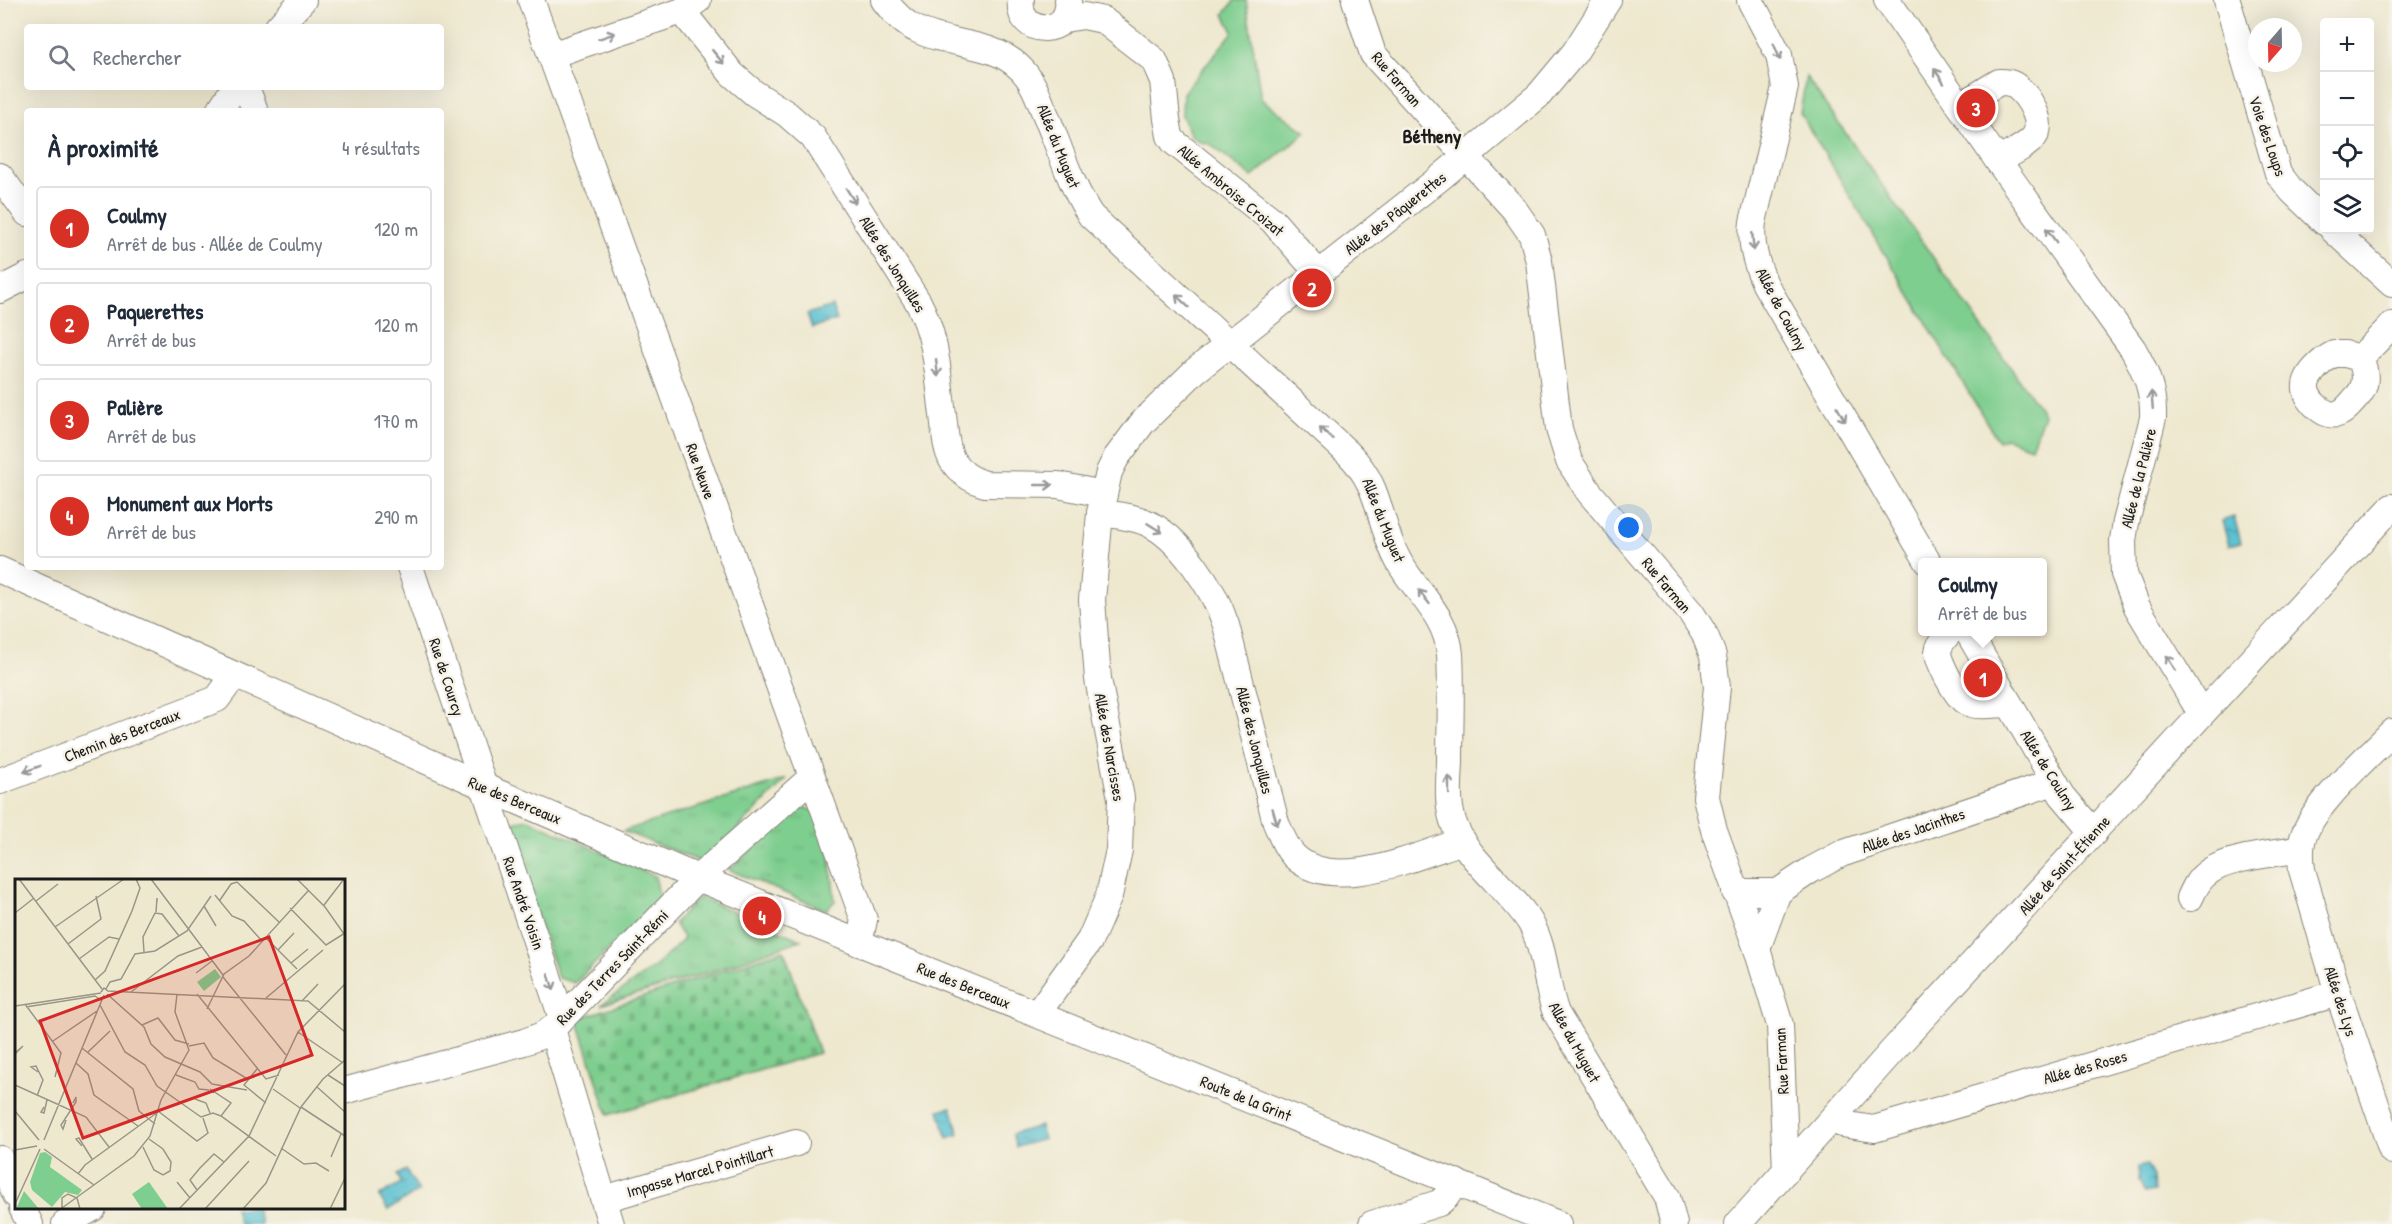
<!DOCTYPE html>
<html lang="fr">
<meta charset="utf-8">
<style>
body{margin:0;font-family:"Patrick Hand",sans-serif;background:#f6f6f7;color:#1f2937}
.controls{position:absolute;right:18px;top:18px;display:grid;overflow:hidden;border-radius:6px;box-shadow:0 6px 24px #0002}
.controls button{width:54px;height:54px;display:grid;place-items:center;padding:0;border:0;border-bottom:2px solid #e0e1e3;background:#fff;color:#1f2937;font:30px sans-serif}
.compass{position:absolute;left:2248px;top:18px;width:54px;height:54px;border-radius:50%;background:#fff;box-shadow:0 6px 24px #0002;rotate:200deg}
.you{position:absolute;left:1629px;top:528px;width:21px;height:21px;margin:-15px;border:4px solid #fff;border-radius:50%;background:#1a73e8;box-shadow:0 0 0 9px #1a73e833}
.badge{display:grid;place-items:center;width:39px;height:39px;border-radius:50%;background:#d93025;color:#fff;font-size:20px;font-weight:700}
.pin{position:absolute;translate:-50% -50%;border:3px solid #fff;box-shadow:0 2px 6px #0006}
.popup{position:absolute;left:1918px;top:558px;width:129px;height:78px;box-sizing:border-box;display:grid;place-content:center;border-radius:6px;background:#fff;filter:drop-shadow(0 2px 4px #0005);font-size:20px;white-space:nowrap;color:#747a83}
.popup b{font-size:22px;color:#1f2937}
.popup::after{content:'';position:absolute;left:50%;top:100%;margin-left:-12px;border:12px solid transparent;border-top-color:#fff}
.list{margin:0;padding:0;list-style:none}
h2{display:flex;justify-content:space-between;align-items:center;height:78px;margin:0;padding:0 24px;font-size:26px}
h2 small{font-size:20px;font-weight:400;color:#747a83}
.list li{display:grid;grid-template-columns:39px 1fr auto;gap:18px;align-items:center;box-sizing:border-box;height:84px;margin:0 12px 12px;padding:0 12px;border:2px solid #e0e1e3;border-radius:6px}
.list b{display:block;font-size:22px;white-space:nowrap}
.list p{margin:0;font-size:20px;white-space:nowrap;color:#747a83}
.list em{font-size:20px;font-style:normal;color:#747a83}
.icon{flex:none;width:33px;height:33px;fill:none;stroke:currentColor;stroke-width:2;stroke-linecap:round;stroke-linejoin:round}
.map{position:relative;flex:none;width:2392px;height:1224px;overflow:hidden}
.search{position:absolute;background:#fff;box-shadow:0 6px 24px #0002;left:24px;top:24px;width:420px;height:66px;display:flex;align-items:center;gap:15px;box-sizing:border-box;padding:0 21px;border-radius:6px;color:#747a83;font-size:22px}
.panel{position:absolute;background:#fff;box-shadow:0 6px 24px #0002;left:24px;top:108px;width:420px;height:462px;border-radius:6px}
.map>svg:first-child{display:block}
.grass{fill:#7ece8f;stroke:#4d7556;stroke-width:1.5}
.cemetery{fill:url(#cemetery-stones);stroke:#4d7556;stroke-width:1.5}
.park{fill:url(#park-tufts);stroke:#4d7556;stroke-width:1.5}
.water{fill:url(#water-ripples);stroke:#386e76;stroke-width:1.5}
.lines{fill:none;stroke-linecap:round;stroke-linejoin:round}
.minor-casing{stroke:#858276;stroke-width:28}
.minor{stroke:#fff;stroke-width:26}
.oneway{stroke:#999}
.labels{text-anchor:middle;stroke-width:5;stroke-linejoin:round;paint-order:stroke}
.street-label{font-size:16px;fill:#1c1c1c;stroke:#f7f3e8}
.quarter-label{font-size:20px;font-weight:bold;fill:#1c1c1c;stroke:#f7f3e8}
.inset-road{fill:none;stroke:#9a9687;stroke-width:1.5}
.view{fill:#d62828;fill-opacity:0.15;stroke:#d62828;stroke-width:3}
.inset-edge{fill:none;stroke:#1c1c1c;stroke-width:3}
</style>
<div class="map">
<svg width="2392" height="1224" viewBox="0 0 2392 1224">
<defs>
<pattern id="cemetery-stones" width="16" height="16" patternUnits="userSpaceOnUse" patternTransform="scale(1.5)"><rect width="16" height="16" fill="#7ece8f"/><path d="M2 7V4a2 2 0 0 1 4 0v3zM10 15v-3a2 2 0 0 1 4 0v3z" fill="#6cb07b"/></pattern>
<pattern id="park-tufts" width="24" height="20" patternUnits="userSpaceOnUse" patternTransform="scale(1.5)"><rect width="24" height="20" fill="#7ece8f"/><path d="M3 7l-1-3M5 7V3M7 7l1-3M15 17l-1-3M17 17v-4M19 17l1-3" fill="none" stroke="#6cb07b"/></pattern>
<pattern id="water-ripples" width="26" height="14" patternUnits="userSpaceOnUse" patternTransform="scale(1.5)"><rect width="26" height="14" fill="#54bfd0"/><path d="M2 4q2-2 4 0t4 0M15 11q2-2 4 0t4 0" fill="none" stroke="#459aa8"/></pattern>
</defs>
<rect width="100%" height="100%" fill="#f7f3e8"/>
<filter id="ink" filterUnits="userSpaceOnUse"><feTurbulence type="fractalNoise" baseFrequency=".0167" numOctaves="2"/><feDisplacementMap in="SourceGraphic" scale="12" xChannelSelector="R" yChannelSelector="G"/><feConvolveMatrix kernelMatrix="1 2 1 2 8 2 1 2 1" color-interpolation-filters="sRGB"/></filter>
<filter id="wash" filterUnits="userSpaceOnUse"><feTurbulence type="fractalNoise" baseFrequency=".008" numOctaves="4" result="noise"/><feDisplacementMap in="SourceGraphic" scale="24" xChannelSelector="R" yChannelSelector="G"/><feGaussianBlur stdDeviation="1.35" result="paint"/><feColorMatrix in="noise" values="0 0 0 0 0 0 0 0 0 0 0 0 0 0 0 0 0 1.4 0 .05"/><feComposite in="paint" operator="in"/></filter>
<g filter="url(#wash)">
<rect width="100%" height="100%" fill="#eee8cf"/>
<!-- grass -->
<g class="grass">
<polygon points="1235,0 1246,0 1261,99 1306,132 1252,177 1210,144 1200,142 1191,136 1182,115 1183,93 1233,32 1224,14"/>
<polygon points="1806,77 2044,415 2031,447 2006,438 1998,441 1800,113"/>
</g>
<!-- cemetery -->
<polygon class="cemetery" points="784,950 819,1053 608,1115 577,1019"/>
<!-- park -->
<g class="park">
<polygon points="787,779 704,863 623,831"/>
<polygon points="800,806 825,814 835,901 826,910 729,870"/>
<polygon points="528,819 655,876 660,899 575,983 558,978 506,823"/>
<polygon points="699,897 801,940 713,971 601,1005 657,965 684,939 674,923"/>
</g>
<!-- water -->
<g class="water">
<polygon points="832,306 837,320 812,328 807,314"/>
<polygon points="2234,517 2241,542 2229,546 2222,521"/>
<polygon points="951,1107 959,1134 947,1138 939,1110"/>
<polygon points="1040,1126 1044,1139 1016,1147 1012,1134"/>
<polygon points="2147,1165 2153,1177 2154,1191 2145,1193 2139,1181 2138,1167"/>
<polygon points="406,1170 419,1191 388,1210 379,1196 401,1183 397,1175"/>
<polygon points="235,1208 256,1208 261,1224 239,1224"/>
</g>
</g>
<g filter="url(#ink)">
<g class="lines">
<!-- minor casing -->
<g class="minor-casing">
<g id="minor">
<polyline points="531,0 864,920 859,943"/>
<path d="M884,0c9,12 20,24 34,30 32,16 75,11 102,38 12,11 18,28 24,43 15,34 26,74 47,105l258,238c34,35 28,67 49,106 17,32 49,55 52,94 2,36 0,73 0,109 -1,19 -3,40 3,58 12,39 56,67 77,101 16,27 15,62 26,91l111,184 7,27"/>
<path d="M1021,0c-5,37 51,38 47,0"/>
<polyline points="1355,0 1373,54 1514,209 1532,235 1539,261 1559,429 1569,461 1589,492 1692,614 1705,635 1713,656 1717,687 1706,797 1714,830 1757,949 1780,1025 1786,1171"/>
<path d="M1750,0l29,55 6,32 -32,135c-3,23 3,41 12,62l163,278"/>
<path d="M1887,0l111,161 135,188c13,23 21,42 20,69l-27,104 -3,18 1,34 13,33 64,106"/>
<polyline points="2227,0 2278,173 2292,191 2324,222"/>
<path d="M682,11l50,63 22,19 33,21 26,23 105,165c19,35 20,74 25,113 2,15 2,32 9,45 8,13 19,20 33,24l73,1 45,9"/>
<polyline points="1064,19 1084,16 1103,20 1154,60 1163,81 1167,119 1170,136 1174,142 1272,220 1318,273"/>
<polyline points="278,27 303,0"/>
<polyline points="551,55 682,11 698,0"/>
<polyline points="246,87 255,111"/>
<path d="M1960,106l39,-24c6,0 13,0 18,5 12,10 28,35 17,50 -8,10 -25,17 -36,24"/>
<polyline points="219,111 235,87"/>
<polyline points="0,176 27,213"/>
<polyline points="2333,230 2392,284"/>
<polyline points="0,290 27,276"/>
<path d="M2334,354h11l15,4c6,13 8,28 -3,39 -5,5 -10,13 -17,16 -13,7 -32,-11 -34,-24 -2,-13 17,-30 28,-35z"/>
<polyline points="2360,358 2392,325"/>
<path d="M1100,513c15,2 31,3 45,9 35,14 70,69 81,103l50,198c5,11 9,24 18,33 40,39 124,-1 169,-15"/>
<polyline points="410,567 562,1018"/>
<polyline points="0,570 494,791 698,878 1558,1224"/>
<path d="M1950,632c-5,5 -11,12 -12,20 0,10 19,46 28,50 12,6 30,2 43,2"/>
<polyline points="1968,632 2062,795 2094,833"/>
<path d="M2392,732c-24,25 -84,77 -90,110 -2,9 -1,19 0,28l36,123 54,158"/>
<polyline points="0,781 217,699 234,676"/>
<polyline points="1735,892 1778,892 1757,949"/>
<polyline points="1778,892 1811,870 1841,854 2054,782"/>
<path d="M2190,898c4,-9 8,-18 16,-24 19,-17 70,-20 95,-25"/>
<polyline points="1037,1014 1090,940 1109,896 1119,850 1121,798 1098,679 1092,600 1100,513 1109,472 1116,458 1143,422 1195,371 1441,177 1539,95 1575,52 1608,0"/>
<polyline points="552,1029 611,1224"/>
<polyline points="344,1091 524,1042 540,1036 552,1029 698,878 811,778"/>
<polyline points="1832,1120 1842,1124 1874,1129 2338,993"/>
<polyline points="0,1159 16,1195"/>
<polyline points="604,1199 796,1143"/>
<polyline points="22,1208 30,1224"/>
<polyline points="65,1224 93,1208"/>
<polyline points="1372,1224 1439,1203 1446,1197 1456,1182"/>
<polyline points="1738,1224 1894,1049 2392,507"/>
</g>
</g>
<!-- minor -->
<use href="#minor" class="minor"/>
</g>
<!-- one-way arrows -->
<defs><path id="oneway-shaft" d="M-6 0H5M1.5-3L5.5 0L1.5 3" fill="none" stroke-width="1.6" stroke-linecap="round" stroke-linejoin="round" transform="scale(1.5)"/></defs>
<g class="oneway">
<use href="#oneway-shaft" transform="translate(607 36) rotate(-19)"/>
<use href="#oneway-shaft" transform="translate(1777 52) rotate(68)"/>
<use href="#oneway-shaft" transform="translate(718 57) rotate(50)"/>
<use href="#oneway-shaft" transform="translate(1939 76) rotate(-124)"/>
<use href="#oneway-shaft" transform="translate(851 196) rotate(58)"/>
<use href="#oneway-shaft" transform="translate(2051 235) rotate(-126)"/>
<use href="#oneway-shaft" transform="translate(1753 242) rotate(85)"/>
<use href="#oneway-shaft" transform="translate(1182 301) rotate(-137)"/>
<use href="#oneway-shaft" transform="translate(937 368) rotate(83)"/>
<use href="#oneway-shaft" transform="translate(2152 400) rotate(-95)"/>
<use href="#oneway-shaft" transform="translate(1841 414) rotate(60)"/>
<use href="#oneway-shaft" transform="translate(1326 433) rotate(-138)"/>
<use href="#oneway-shaft" transform="translate(1044 485)"/>
<use href="#oneway-shaft" transform="translate(1155 528) rotate(32)"/>
<use href="#oneway-shaft" transform="translate(1424 597) rotate(-128)"/>
<use href="#oneway-shaft" transform="translate(2171 663) rotate(-121)"/>
<use href="#oneway-shaft" transform="translate(32 769) rotate(159)"/>
<use href="#oneway-shaft" transform="translate(1449 785) rotate(-90)"/>
<use href="#oneway-shaft" transform="translate(1275 817) rotate(74)"/>
<use href="#oneway-shaft" transform="translate(551 982) rotate(71)"/>
</g>
</g>
<g class="labels">
<!-- street labels -->
<g class="street-label">
<text transform="translate(1397 79) rotate(49)" y="6">Rue Farman</text>
<text transform="translate(2268 136) rotate(71)" y="6">Voie des Loups</text>
<text transform="translate(1059 146) rotate(68)" y="6">Allée du Muguet</text>
<text transform="translate(1231 190) rotate(40)" y="6">Allée Ambroise Croizat</text>
<text transform="translate(1395 213) rotate(-38)" y="6">Allée des Pâquerettes</text>
<text transform="translate(893 264) rotate(58)" y="6">Allée des Jonquilles</text>
<text transform="translate(1782 309) rotate(62)" y="6">Allée de Coulmy</text>
<text transform="translate(701 471) rotate(70)" y="6">Rue Neuve</text>
<text transform="translate(2138 478) rotate(-76)" y="6">Allée de la Palière</text>
<text transform="translate(1384 520) rotate(68)" y="6">Allée du Muguet</text>
<text transform="translate(1667 585) rotate(50)" y="6">Rue Farman</text>
<text transform="translate(447 677) rotate(72)" y="6">Rue de Courcy</text>
<text transform="translate(122 735) rotate(-21)" y="6">Chemin des Berceaux</text>
<text transform="translate(1255 740) rotate(76)" y="6">Allée des Jonquilles</text>
<text transform="translate(1110 747) rotate(80)" y="6">Allée des Narcisses</text>
<text transform="translate(2049 770) rotate(58)" y="6">Allée de Coulmy</text>
<text transform="translate(515 800) rotate(23)" y="6">Rue des Berceaux</text>
<text transform="translate(1913 830) rotate(-19)" y="6">Allée des Jacinthes</text>
<text transform="translate(2064 865) rotate(-48)" y="6">Allée de Saint-Étienne</text>
<text transform="translate(524 903) rotate(71)" y="6">Rue André Voisin</text>
<text transform="translate(612 967) rotate(-46)" y="6">Rue des Terres Saint-Rémi</text>
<text transform="translate(964 985) rotate(22)" y="6">Rue des Berceaux</text>
<text transform="translate(2341 1001) rotate(72)" y="6">Allée des Lys</text>
<text transform="translate(1575 1042) rotate(61)" y="6">Allée du Muguet</text>
<text transform="translate(1781 1061) rotate(-93)" y="6">Rue Farman</text>
<text transform="translate(2085 1067) rotate(-16)" y="6">Allée des Roses</text>
<text transform="translate(1246 1098) rotate(22)" y="6">Route de la Grint</text>
<text transform="translate(700 1171) rotate(-16)" y="6">Impasse Marcel Pointillart</text>
</g>
<!-- quarter labels -->
<g class="quarter-label">
<text x="1432" y="143">Bétheny</text>
</g>
</g>
<!-- overview -->
<g transform="translate(15 879)">
<rect width="330" height="330" fill="#eee8cf"/>
<path d="M134,303l19,27h-26l-10,-15z" fill="#7ece8f"/>
<path d="M200,90l6,8 -17,14 -7,-9z" fill="#7ece8f"/>
<path d="M30,273l7,5 -2,10 32,23 -4,5 -13,-3 -13,15 -20,-17 -2,-8 10,-29z" fill="#7ece8f"/>
<path d="M9,312l15,18h-23z" fill="#7ece8f"/>
<path class="inset-road" d="M4,0l83,110M136,0l72,96M282,0l28,28 19,27M200,16l17,21 12,5 18,20M205,21l11,-16 6,-2 42,40M21,22l22,-17M309,26l20,-26M189,27l12,20M275,29l36,37 19,-12M141,33l1,-14v4M0,34l19,-15M40,48l69,-48M250,58l32,32M53,65l33,-25 -5,-23M263,71l16,-17M129,73l-1,-15 12,-24 7,1 17,22M64,80l30,-22 10,2M276,84l17,-14M181,94l16,-12M208,98l63,78M80,101l10,-9 27,-60 8,-23 -4,-9M91,110l4,-7 11,-3 14,-25 20,-3 32,-20 24,-35M86,113l3,-4 4,3 200,10 37,31M116,113l47,-36 24,-9M92,115l37,33 7,17 14,13 35,15 12,12 35,6M182,115l69,85 13,-4M251,119l57,-48M287,122l16,-17M10,125l36,49 -6,24M85,126l25,47 20,13 12,21 44,31 12,-4 8,3 55,40M0,127l86,-13M11,128l69,-11 7,5M192,130l17,-35 25,-18 59,-65M127,146l16,-7 17,22 14,4M283,153l45,31M38,162l44,-30M174,167l15,-3 9,15 33,20M67,169l51,41 6,22 16,13M73,173l22,-21M0,175l8,-8 -7,6M61,184l12,11 6,21 44,31M242,190l-13,16 22,18M161,196l19,7 4,7 10,1M313,196l17,11M0,206l71,32 23,30M302,208l28,25M258,210l27,19M199,214l-4,-4 21,14 -10,13M22,217l6,-16 -7,-14 -5,1 7,5M180,220l11,4 4,10M29,228l-3,5 3,1 3,-13M286,228l44,29M0,232l24,29M143,232l39,30 11,-8 -5,-15M51,241l-3,9 -2,-4 15,-23v-5l-3,6M29,261l60,-145M67,267l-6,-7 3,-1 13,21M128,268l11,23 9,5 7,-4 1,-9 -8,-13 -14,-10M266,269l23,16 12,-1 13,8M29,270l50,36M0,271l22,-4M316,278l10,-23M63,295l7,-9 73,-53M162,303l13,16M182,311l-7,-10 10,-12 14,-14 10,8M0,325l25,-55M47,329l72,-52 16,-20 11,-36 28,-50 -14,-38 2,-18M47,329v-10l6,-4 9,4 3,11M164,330l70,-73 49,-104 47,-48M190,330l44,-48M228,330l23,-26 35,-76 22,-28 22,-19M315,330l15,-31"/>
<path class="view" d="M254,58l43,118 -229,83 -43,-117z"/>
<rect width="330" height="330" class="inset-edge"/>
</g>
</svg>
<div class="controls">
<button>+</button>
<button>−</button>
<button><svg class="icon" aria-label="locate" viewBox="0 0 24 24"><circle cx="12" cy="12" r="6"/><path d="M12 2v4M12 18v4M2 12h4M18 12h4"/></svg></button>
<button><svg class="icon" aria-label="layers" viewBox="0 0 24 24"><path d="M12 4l9 5-9 5-9-5zM3 14l9 5 9-5"/></svg></button>
</div>
<svg class="compass" viewBox="-18 -18 36 36"><path d="M0-13l5 13h-10z" fill="#e53935"/><path d="M0 13l5-13h-10z" fill="#747a83"/></svg>
<div class="you"></div>
<div class="pin badge" style="left:1983px;top:678px">1</div>
<div class="popup"><b>Coulmy</b>Arrêt de bus</div>
<div class="pin badge" style="left:1312px;top:288px">2</div>
<div class="pin badge" style="left:1976px;top:108px">3</div>
<div class="pin badge" style="left:762px;top:916px">4</div>
<div class="search"><svg class="icon" aria-label="search" viewBox="0 0 24 24"><circle cx="10" cy="10" r="6"/><path d="M15 15l6 6"/></svg>Rechercher</div>
<section class="panel">
<h2>À proximité<small>4 résultats</small></h2>
<ul class="list">
<li><span class="badge">1</span><div><b>Coulmy</b><p>Arrêt de bus · Allée de Coulmy</p></div><em>120 m</em></li>
<li><span class="badge">2</span><div><b>Paquerettes</b><p>Arrêt de bus</p></div><em>120 m</em></li>
<li><span class="badge">3</span><div><b>Palière</b><p>Arrêt de bus</p></div><em>170 m</em></li>
<li><span class="badge">4</span><div><b>Monument aux Morts</b><p>Arrêt de bus</p></div><em>290 m</em></li>
</ul>
</section>
</div>
